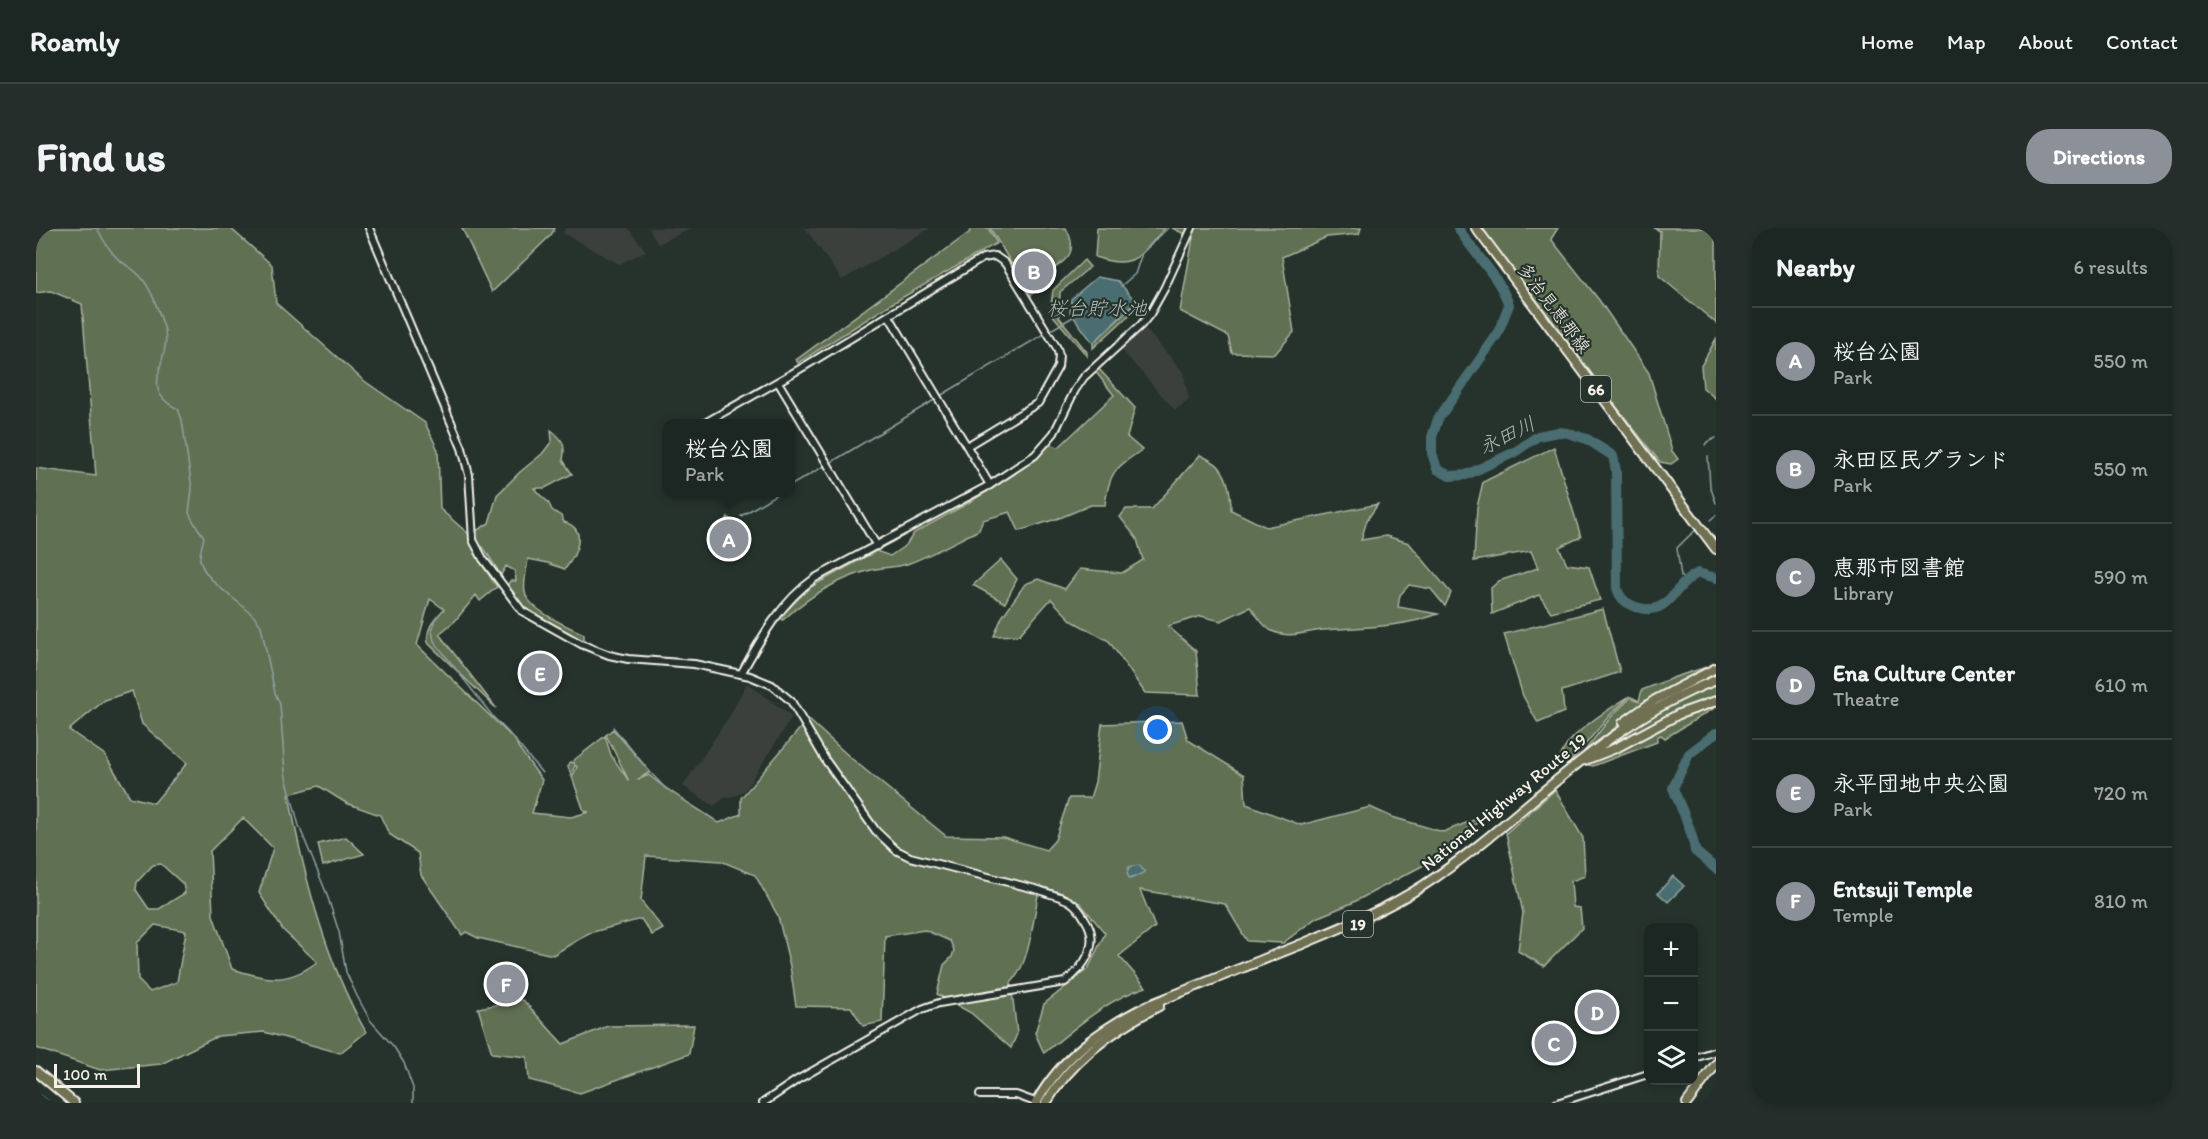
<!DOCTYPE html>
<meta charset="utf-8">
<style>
body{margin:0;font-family:Itim,"Klee One",sans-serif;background:#252e2a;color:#f1f3f6}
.controls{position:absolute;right:18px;bottom:18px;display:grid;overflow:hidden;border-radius:12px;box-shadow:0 3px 9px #0003}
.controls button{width:54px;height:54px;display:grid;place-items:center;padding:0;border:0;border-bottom:2px solid #3a4340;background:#1c2622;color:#f1f3f6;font:30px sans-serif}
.scale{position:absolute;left:18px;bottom:15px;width:86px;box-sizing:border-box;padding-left:6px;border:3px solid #f4f1e8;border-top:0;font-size:16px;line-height:21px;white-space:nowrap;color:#f4f1e8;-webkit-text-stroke:4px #26332d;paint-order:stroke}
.you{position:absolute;left:1122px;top:502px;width:21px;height:21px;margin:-15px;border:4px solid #fff;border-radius:50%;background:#1a73e8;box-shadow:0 0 0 9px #1a73e833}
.badge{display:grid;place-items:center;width:39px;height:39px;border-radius:50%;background:#8c9099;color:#fff;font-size:20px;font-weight:700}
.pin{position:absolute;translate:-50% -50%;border:3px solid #fff;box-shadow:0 2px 6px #0006}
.popup{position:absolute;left:627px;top:191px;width:132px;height:78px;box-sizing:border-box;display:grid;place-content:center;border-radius:12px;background:#1c2622;filter:drop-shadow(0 2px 4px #0005);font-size:20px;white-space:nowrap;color:#a0a5a5}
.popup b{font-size:22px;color:#f1f3f6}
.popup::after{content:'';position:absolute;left:50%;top:100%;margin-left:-12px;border:12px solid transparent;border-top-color:#1c2622}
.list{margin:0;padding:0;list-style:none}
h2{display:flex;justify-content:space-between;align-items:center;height:78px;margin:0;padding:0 24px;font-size:26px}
h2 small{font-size:20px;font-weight:400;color:#a0a5a5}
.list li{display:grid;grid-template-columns:39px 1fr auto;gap:18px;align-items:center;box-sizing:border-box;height:108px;padding:0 24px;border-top:2px solid #3a4340}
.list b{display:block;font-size:22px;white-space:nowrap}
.list p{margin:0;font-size:20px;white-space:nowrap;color:#a0a5a5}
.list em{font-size:20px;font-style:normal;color:#a0a5a5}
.icon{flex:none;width:33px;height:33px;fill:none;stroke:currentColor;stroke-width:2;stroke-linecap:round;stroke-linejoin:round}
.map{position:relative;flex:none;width:1680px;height:875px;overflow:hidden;border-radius:24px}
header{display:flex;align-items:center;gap:36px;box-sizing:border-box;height:84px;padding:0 30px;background:#1c2622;border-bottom:2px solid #3a4340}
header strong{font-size:28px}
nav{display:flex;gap:33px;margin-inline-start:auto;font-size:21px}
.intro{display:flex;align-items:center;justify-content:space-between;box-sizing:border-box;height:144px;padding:0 36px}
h1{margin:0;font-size:42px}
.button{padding:15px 27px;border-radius:24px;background:#8c9099;color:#fff;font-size:21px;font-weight:700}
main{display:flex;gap:36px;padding:0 36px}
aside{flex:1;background:#1c2622;border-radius:24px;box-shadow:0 3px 9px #0003}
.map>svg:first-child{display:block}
.built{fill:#3b413e}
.green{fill:#607052;stroke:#aab09d;stroke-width:1.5;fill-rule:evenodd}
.water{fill:#4a6d70;stroke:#8ea2a0;stroke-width:1.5}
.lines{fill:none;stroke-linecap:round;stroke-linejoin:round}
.stream{stroke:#8ea2a0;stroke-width:1.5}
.river{stroke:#4a6d70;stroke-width:10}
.tertiary-casing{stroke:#f4f1e8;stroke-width:10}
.primary-casing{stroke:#f4f1e8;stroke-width:12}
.trunk-casing{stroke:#f4f1e8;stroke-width:12}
.tertiary{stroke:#26332d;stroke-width:6}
.primary{stroke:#706f52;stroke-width:8}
.trunk{stroke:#706f52;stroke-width:8}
.labels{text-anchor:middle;stroke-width:4.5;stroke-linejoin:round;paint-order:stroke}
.shield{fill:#26332d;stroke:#b6b8b0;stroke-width:1.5}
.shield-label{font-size:16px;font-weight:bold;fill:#f4f1e8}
.street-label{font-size:18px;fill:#f4f1e8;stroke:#26332d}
.water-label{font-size:20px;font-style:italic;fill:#b0bcb8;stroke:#26332d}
</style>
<header>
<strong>Roamly</strong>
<nav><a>Home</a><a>Map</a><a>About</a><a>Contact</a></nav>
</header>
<div class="intro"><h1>Find us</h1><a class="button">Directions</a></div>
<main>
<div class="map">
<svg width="1680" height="875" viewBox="0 0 1680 875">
<rect width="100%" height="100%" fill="#26332d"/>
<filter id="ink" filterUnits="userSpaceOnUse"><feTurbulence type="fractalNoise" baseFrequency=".0167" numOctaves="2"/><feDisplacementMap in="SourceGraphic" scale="12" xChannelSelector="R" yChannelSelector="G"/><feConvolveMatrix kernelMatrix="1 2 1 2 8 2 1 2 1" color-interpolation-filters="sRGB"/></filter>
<g filter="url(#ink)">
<!-- built -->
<g class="built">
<polygon points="530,0 592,0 610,23 583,36 527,5"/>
<polygon points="613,0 656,0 622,16"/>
<polygon points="769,0 894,0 806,52"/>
<polygon points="1105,96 1147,144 1153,172 1139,182 1082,118"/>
<polygon points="711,455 756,489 709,562 699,568 688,570 678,578 647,558 693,489"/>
</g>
<!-- green -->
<g class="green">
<path d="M0,0h194l42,37 4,38 87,77 62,43 13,27 2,59 30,26 19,-12 8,-28 23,-23 22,-18 10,-13 -1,-11c12,9 15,15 12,30l9,14 -27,14h-11l5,6 9,8 4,8 9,6 3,6c25,7 12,33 1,47l-17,-6 -20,-4c-1,10 -5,23 -3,33 3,18 44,35 59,42v9l-58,-31 -20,-25 4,-6h6l-1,-10 -9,-5 -5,9 -18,-28 -8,7 22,33 -17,14 -4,-6 -21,26 -16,13 57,74 -68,-65c-3,-15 7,-24 16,-34l-14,-10 -13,46 99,96 2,6 24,33 -10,33 39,4 18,-5 -5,-1 -12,-34 5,-10 -2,-2 -4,10 -3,-8 2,-5 4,1v-3l31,-24 6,19 18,26 -23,-46 7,-6 37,43 -13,8 12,-5c22,19 47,32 70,48l22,-9v-16l67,-79 44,40 94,77 57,1 43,13 9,-10 14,-42h21l5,-16 7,-58 80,-3 6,19 56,35 2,29 55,21 69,-18 22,10 51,15 44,-17 -65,51 -70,37 -36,15 -33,25 -36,-2 -22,-37 -85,-14 15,37 -36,29 27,31c-41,13 -69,40 -102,66l-9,-20 9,-29 44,-35 17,-36 -25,-30 -41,-13c-6,28 -8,72 -28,93l6,51 -6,14 -40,-35 -34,-19 7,-29 8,-8 2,-7 -4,-9 -25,-11 -40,6 -3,86 -19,4 -12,-19 -55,-1 -6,-40 -12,-50 -23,-41 -34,-14 -75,-5 -5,45 22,28 -11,6 -11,-16 -52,14 -36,22 -75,-17 -12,-6 -4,3 -41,-60 -3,-22 -29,-19 -9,-19 -34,-12 -27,-17 -30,8c14,81 36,166 77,238l-26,21 -76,-21 -46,4 -57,28 -61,6 -64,-22v-580l60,8 -14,-172 -31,-13 -15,2zM96,463l10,33 45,39 -33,40 -24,-6 -25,-42 -36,-25 36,-30zM207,590l30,30 -14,45 24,37 34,32c-32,24 -50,17 -85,7l-19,-54 -3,-64zM125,636l22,20 2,9 -26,16h-10l-13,-19 1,-8 16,-17zM119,697l31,6 -9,51 -27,10 -12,-12 -1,-37z"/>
<polygon points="426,0 519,0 515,7 456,64"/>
<polygon points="933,0 952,0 961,15 855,76 762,135 760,132 934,4"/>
<path d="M954,0h76c16,30 -6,34 -25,51 -5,4 -7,11 -10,17z"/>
<path d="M1061,0h68c-25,27 -30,43 -70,29z"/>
<polygon points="1136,0 1325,0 1323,6 1291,9 1246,29 1258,104 1239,126 1196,125 1192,108 1144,83 1157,10"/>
<polygon points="1446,0 1522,0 1515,11 1563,72 1613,145 1636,223 1642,231 1635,236 1624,234 1510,90"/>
<polygon points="1618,0 1680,0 1680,95 1623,48 1624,3"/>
<polygon points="1048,32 1054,39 1024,64 1023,89 1051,124 1051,128 1014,84 1017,62"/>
<polygon points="1097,78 1103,78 1057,120 1057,115"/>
<polygon points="1680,111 1680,171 1667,160 1665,138"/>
<path d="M1062,140l37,40 -8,29 15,13c-27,18 -33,22 -37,55h-14l-29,12 -43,14 -9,-19 -27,8 -4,10c-23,11 -47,25 -72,34 -12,4 -24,3 -36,6 -35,9 -62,26 -88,50l-3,-3 29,-29 67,-37 14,5 16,-11 8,-12c50,-27 94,-51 136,-88l9,2 55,-52 -19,-24z"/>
<polygon points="1518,219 1545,309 1523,319 1531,336 1553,339 1564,372 1515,384 1503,367 1456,386 1455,360 1463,353 1502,340 1495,323 1438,333 1441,279 1447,254"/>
<path d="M1164,227c6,3 16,7 20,13 9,12 11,28 11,42l35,17 112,-23 -11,16 -6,20 25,-4 23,7 42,50 -6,13 -14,-17 -22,-4 -9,10 -2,12 40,7c-38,14 -76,13 -115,16 -17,2 -35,9 -51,1 -8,-3 -16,-17 -22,-24l-29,14 -20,-5 -33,10 28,25 4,44 -55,-2 -36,-52 -37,-20 -21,-22 -32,36 -25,1 8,-19 23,-33 13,-5 27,10 15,-20 42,4 21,-13 -6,-21 -17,-22 6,-8h26z"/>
<polygon points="692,289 699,301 703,319 696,330 686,323 691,314 680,307"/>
<polygon points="965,332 981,351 969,375 937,357"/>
<polygon points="1567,381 1584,444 1526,463 1528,484 1502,495 1487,468 1468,406"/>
<polygon points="491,430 495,430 519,443 519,447 503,461 483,438"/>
<polygon points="1680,436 1600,482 1543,530 1575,489 1595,469 1603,473 1606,462 1639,449"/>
<path d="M1680,458v13l-117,53c36,-26 75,-52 117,-66z"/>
<path d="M1594,468l-20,19 -42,50 -7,-9c6,-22 50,-48 69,-60z"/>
<polygon points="1680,475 1680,479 1629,510 1625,507 1621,509 1621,514 1557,538 1548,536 1634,492"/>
<polygon points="1519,562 1547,610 1549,648 1535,653 1537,679 1544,680 1546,700 1508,738 1482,723 1487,685 1470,605"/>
<polygon points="310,609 328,626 287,638 282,616"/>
<polygon points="487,772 527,816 572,798 658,797 653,826 544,865 493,852 491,829 456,825 442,780"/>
</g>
<!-- water -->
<g class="water">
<polygon points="1061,49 1082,53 1100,74 1057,115 1034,84 1035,71"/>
<polygon points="1103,637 1109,644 1094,651 1091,646 1093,639"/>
<polygon points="1637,648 1648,658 1632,674 1622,665"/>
</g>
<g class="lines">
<!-- stream -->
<g class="stream">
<path d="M61,0c5,10 13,23 21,31 7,6 16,10 22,17 12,13 18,34 24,51 10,32 -29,62 14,82l4,11 10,69 -3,24 4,8 11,16c-1,6 -5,17 -4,23 5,25 49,44 61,66l14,67 5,11 5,69 4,15 10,38 27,66 13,40 7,40 11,24 13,24 24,27 10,16 9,25v15"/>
<polyline points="1085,58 1099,46 1106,25 1132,0"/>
<polyline points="1013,103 1037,89"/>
<polyline points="904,168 1008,106"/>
<polyline points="1669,217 1671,214 1680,210"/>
<polyline points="1672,228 1674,258 1680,275"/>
<polyline points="794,235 900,171"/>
<polyline points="754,258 790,237"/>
<polyline points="705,288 744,264"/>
<polyline points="1674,292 1680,287"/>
<path d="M1650,353l-5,-4 -4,-29c3,-3 16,-17 20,-18"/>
<polyline points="401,388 396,403 398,413 458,490 472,504 506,545"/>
<polyline points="577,499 614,544 631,562"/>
</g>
<!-- river -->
<g class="river">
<path d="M1422,0c16,26 41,48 51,77l-12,30 -59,84 -6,18v16l5,16 13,7 16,-1 49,-23 23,-16 20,-4 10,1 19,6 26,17 3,15 1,117c3,11 9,15 19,19 34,11 36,-22 62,-34l18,5"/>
<path d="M1680,505l-27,21 -16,34c8,21 19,41 22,63l21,18"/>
<polyline points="0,869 8,875"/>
</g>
<!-- tertiary casing -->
<g class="tertiary-casing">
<g id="tertiary">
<path d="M333,0l93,220 7,27 4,65 10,19 39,52 59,33 28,11 19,4 66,5 56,12 22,9 19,16 35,60 50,70 20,19 14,7 129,33c10,4 21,6 30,11 7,4 12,11 16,18 16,24 0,48 -20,63l-126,21 -17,6 -125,71 -34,23"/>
<polyline points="853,88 954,257"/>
<polyline points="742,154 841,318"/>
<polyline points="667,196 769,138 947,30 959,28 969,35 1021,120 1023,127 1022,139 1002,175 931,218"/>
<path d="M705,446c20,-36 40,-72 74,-96l175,-93 45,-30 19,-22 21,-43 9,-13 57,-52 9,-11 14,-25 28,-61"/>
<polyline points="1658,830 1680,823"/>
<polyline points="944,867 980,867 1002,875"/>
<polyline points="1521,875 1612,846"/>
</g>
</g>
<!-- primary casing -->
<g class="primary-casing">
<g id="primary">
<polyline points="1440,0 1680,321"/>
<polyline points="1651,875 1680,836"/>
</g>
</g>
<!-- trunk casing -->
<g class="trunk-casing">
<g id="trunk">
<polyline points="1587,495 1619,472 1680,440"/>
<polyline points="1549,532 1580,520 1643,486 1680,473"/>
<polyline points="0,843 38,875"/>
<path d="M1000,875c26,-47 66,-75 113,-98 49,-20 99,-39 148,-59 43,-18 87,-35 127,-61 102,-67 173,-159 292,-205"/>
<path d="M1010,875c26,-44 68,-74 113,-97"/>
</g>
</g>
<!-- tertiary -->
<use href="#tertiary" class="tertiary"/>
<!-- primary -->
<use href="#primary" class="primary"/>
<!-- trunk -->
<use href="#trunk" class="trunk"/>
</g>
</g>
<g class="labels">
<!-- shield labels -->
<g class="shield">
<rect x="1545" y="148" width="30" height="26" rx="4.5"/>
<rect x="1307" y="683" width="30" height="26" rx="4.5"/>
</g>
<g class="shield-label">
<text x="1560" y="167">66</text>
<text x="1322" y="702">19</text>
</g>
<!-- street labels -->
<g class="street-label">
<text transform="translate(1518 80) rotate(53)" y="6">多治見恵那線</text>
<text transform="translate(1468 574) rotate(-39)" y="6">National Highway Route 19</text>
</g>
<!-- water labels -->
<g class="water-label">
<text x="1061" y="87">桜台貯水池</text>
<text transform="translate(1471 207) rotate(-26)" y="7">永田川</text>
</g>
</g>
</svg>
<div class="controls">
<button>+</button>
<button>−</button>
<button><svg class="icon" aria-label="layers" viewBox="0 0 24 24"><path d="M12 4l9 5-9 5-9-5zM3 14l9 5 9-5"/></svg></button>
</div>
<div class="scale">100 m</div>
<div class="you"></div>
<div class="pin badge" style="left:693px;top:311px">A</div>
<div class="popup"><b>桜台公園</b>Park</div>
<div class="pin badge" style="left:998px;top:43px">B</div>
<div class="pin badge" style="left:1518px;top:815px">C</div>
<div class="pin badge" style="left:1561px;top:784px">D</div>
<div class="pin badge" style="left:504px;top:445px">E</div>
<div class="pin badge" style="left:470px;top:756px">F</div>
</div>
<aside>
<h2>Nearby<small>6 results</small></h2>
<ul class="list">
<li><span class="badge">A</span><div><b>桜台公園</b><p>Park</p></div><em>550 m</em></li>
<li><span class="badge">B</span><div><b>永田区民グランド</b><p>Park</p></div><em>550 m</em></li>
<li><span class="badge">C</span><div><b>恵那市図書館</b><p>Library</p></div><em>590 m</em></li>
<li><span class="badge">D</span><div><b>Ena Culture Center</b><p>Theatre</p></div><em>610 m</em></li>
<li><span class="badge">E</span><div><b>永平団地中央公園</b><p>Park</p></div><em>720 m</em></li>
<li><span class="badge">F</span><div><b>Entsuji Temple</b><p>Temple</p></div><em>810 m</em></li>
</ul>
</aside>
</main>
